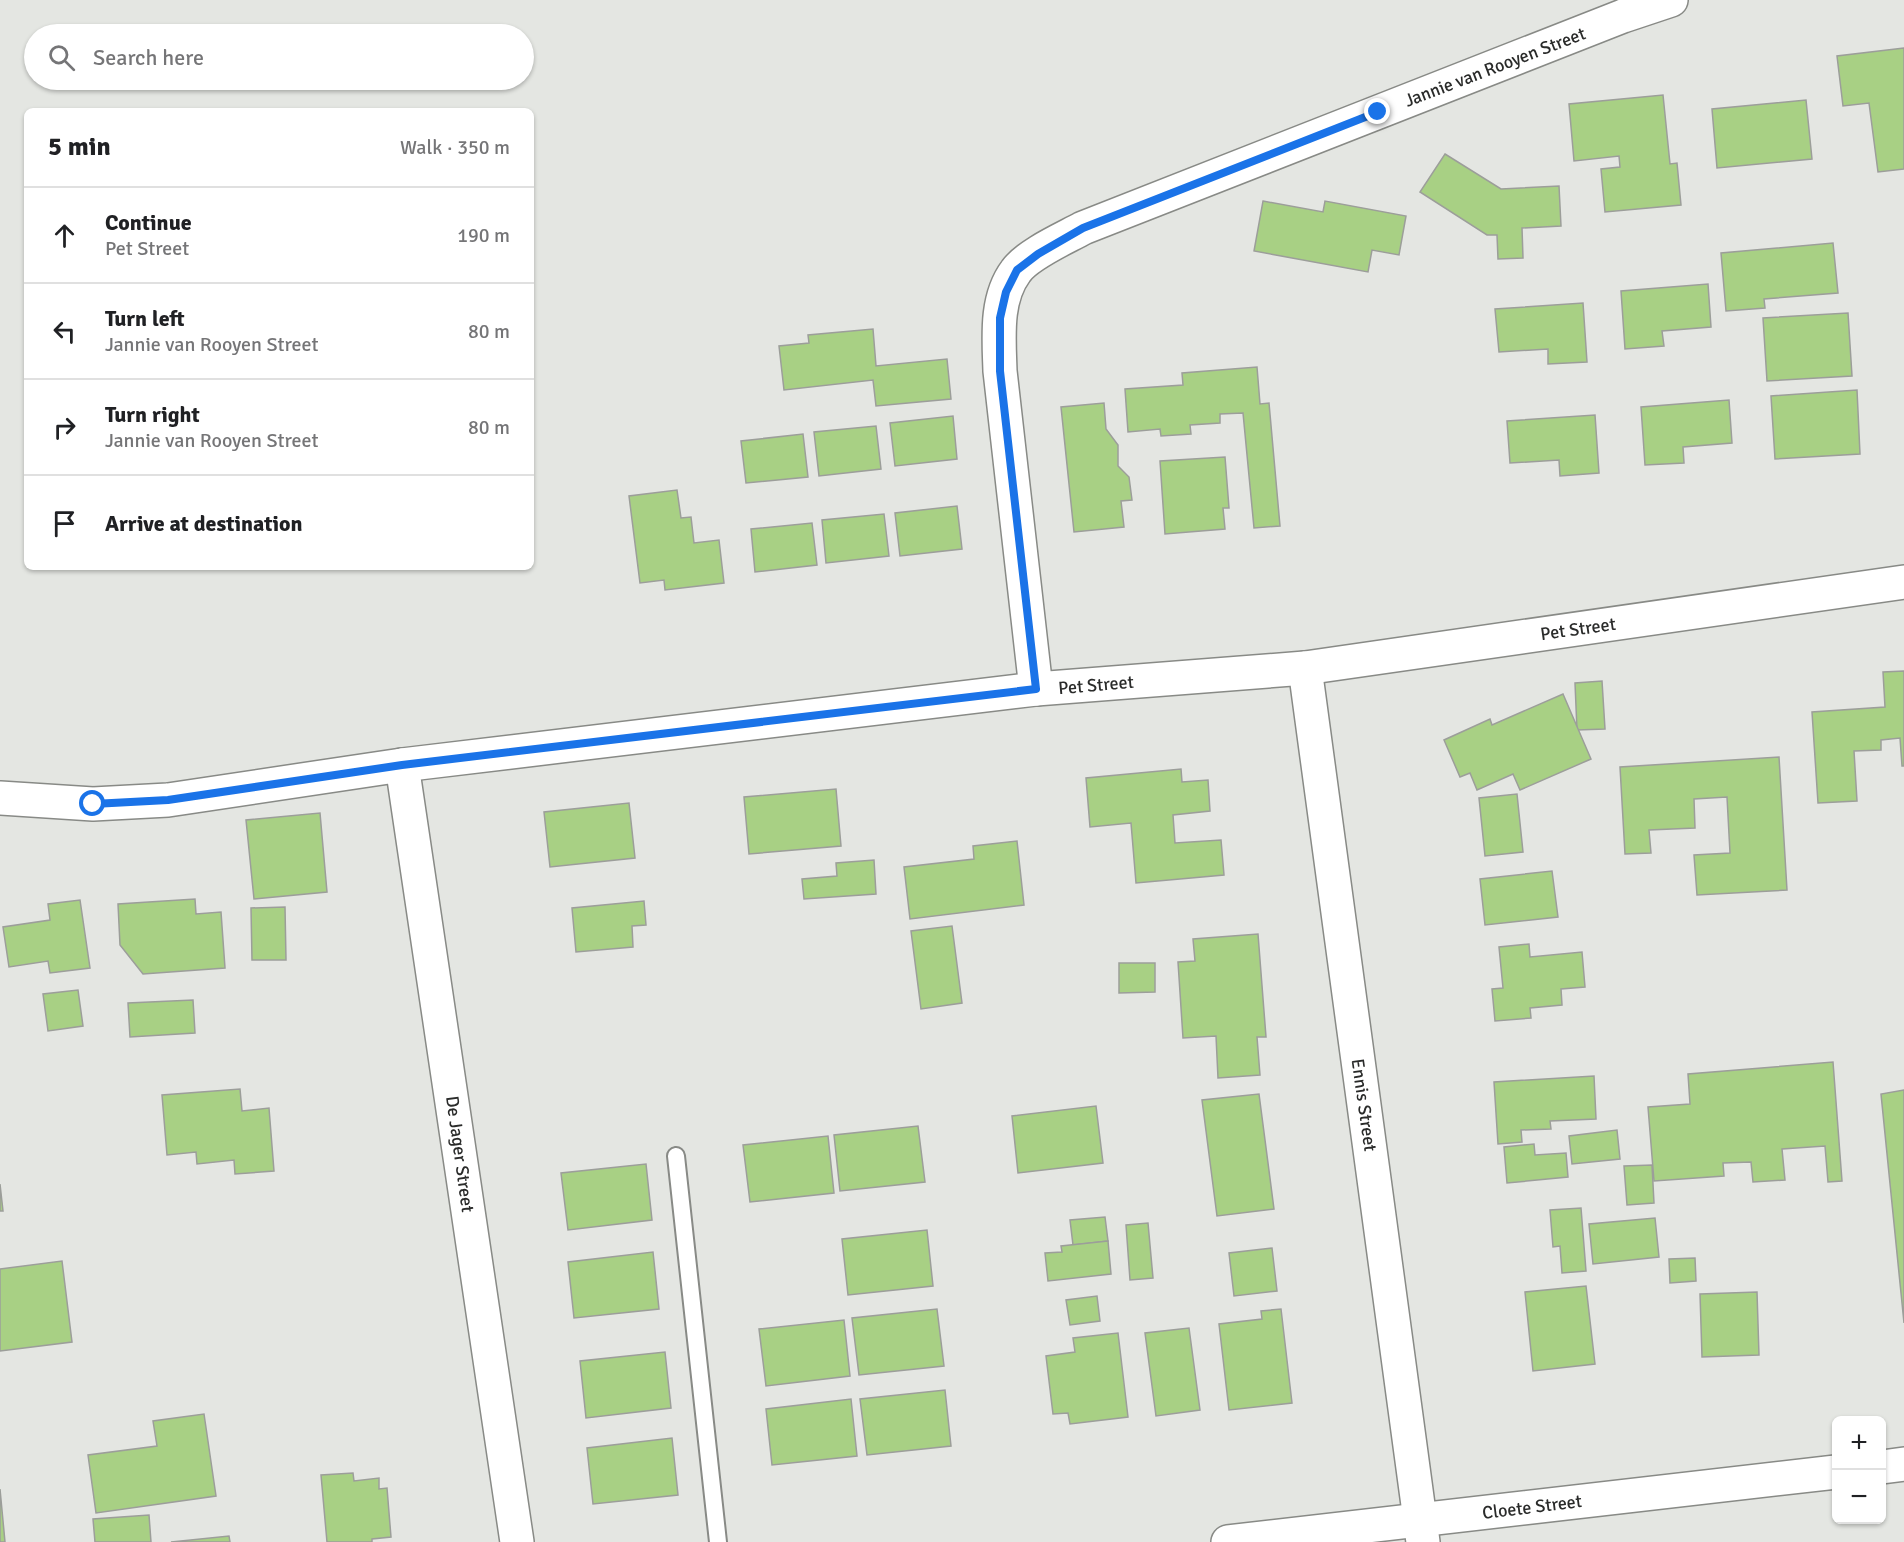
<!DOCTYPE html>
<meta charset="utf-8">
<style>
body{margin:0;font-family:Signika,sans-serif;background:#f6f6f6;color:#202124}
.controls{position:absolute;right:18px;bottom:18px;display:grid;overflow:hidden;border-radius:9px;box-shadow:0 2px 4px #0004}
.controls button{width:54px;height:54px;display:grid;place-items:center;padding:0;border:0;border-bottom:2px solid #e0e0e0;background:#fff;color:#202124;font:30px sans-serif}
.stop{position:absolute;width:18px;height:18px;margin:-14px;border:4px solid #1a73e8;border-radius:50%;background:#fff}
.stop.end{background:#1a73e8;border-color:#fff;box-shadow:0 2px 6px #0008}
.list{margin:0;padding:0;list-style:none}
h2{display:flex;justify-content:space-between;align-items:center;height:78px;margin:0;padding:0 24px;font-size:26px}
h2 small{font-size:20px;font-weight:400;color:#757577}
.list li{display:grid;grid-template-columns:39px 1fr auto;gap:18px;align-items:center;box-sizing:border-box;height:96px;padding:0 24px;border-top:2px solid #e0e0e0}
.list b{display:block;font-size:22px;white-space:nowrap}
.list p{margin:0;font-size:20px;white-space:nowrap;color:#757577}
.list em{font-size:20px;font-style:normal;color:#757577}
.icon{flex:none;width:33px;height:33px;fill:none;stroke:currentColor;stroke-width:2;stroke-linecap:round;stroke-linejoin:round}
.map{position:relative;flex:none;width:1904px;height:1542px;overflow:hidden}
.search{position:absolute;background:#fff;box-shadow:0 2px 4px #0004;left:24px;top:24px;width:510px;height:66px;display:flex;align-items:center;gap:15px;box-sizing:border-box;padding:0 21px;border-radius:33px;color:#757577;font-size:22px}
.panel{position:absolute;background:#fff;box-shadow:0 2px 4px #0004;left:24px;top:108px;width:510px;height:462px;border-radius:9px}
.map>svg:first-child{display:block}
.building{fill:#a8d084;stroke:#9c9e9a;stroke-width:1.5}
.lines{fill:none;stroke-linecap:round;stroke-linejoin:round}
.lane-casing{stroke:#888a86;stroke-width:20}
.street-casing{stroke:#888a86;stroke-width:36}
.lane{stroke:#fff;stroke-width:16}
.street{stroke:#fff;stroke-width:33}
.route{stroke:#1a73e8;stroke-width:8}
.labels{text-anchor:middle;stroke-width:4.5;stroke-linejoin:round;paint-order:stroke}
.street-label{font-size:18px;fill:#2a2b2a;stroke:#fff}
</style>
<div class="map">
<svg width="1904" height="1542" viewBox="0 0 1904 1542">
<rect width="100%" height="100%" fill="#e4e6e2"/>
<!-- building -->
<g class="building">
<polygon points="1904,48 1904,169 1878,172 1869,103 1843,106 1837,56"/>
<polygon points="1663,95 1670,164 1677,163 1681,205 1605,212 1601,169 1620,167 1619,156 1574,161 1569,104"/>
<polygon points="1806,100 1812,159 1717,168 1712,109"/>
<polygon points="1445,154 1501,189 1559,186 1561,226 1522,228 1523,258 1498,259 1497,235 1487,235 1420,192"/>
<polygon points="1263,201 1323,212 1325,201 1406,216 1399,255 1372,250 1368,272 1254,251"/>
<polygon points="1833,243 1838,293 1764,299 1765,308 1726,311 1721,253"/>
<polygon points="1708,284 1711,327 1662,331 1664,346 1625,349 1621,291"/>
<polygon points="1583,303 1587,362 1548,364 1548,349 1499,352 1495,309"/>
<polygon points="1848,313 1852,376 1767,381 1763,318"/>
<polygon points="873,329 876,366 947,359 951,399 876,406 873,380 784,390 779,346 809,343 808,335"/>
<polygon points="1257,367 1260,404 1269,403 1280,526 1254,528 1243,413 1220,414 1220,423 1190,425 1191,434 1161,436 1160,429 1128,432 1125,389 1183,385 1182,373"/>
<polygon points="1857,390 1860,454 1775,459 1771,396"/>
<polygon points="1729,400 1732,443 1683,447 1684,463 1645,465 1641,407"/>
<polygon points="1104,403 1106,429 1118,445 1118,466 1129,477 1132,500 1121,501 1124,527 1074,532 1061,407"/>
<polygon points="1595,415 1599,473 1560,476 1559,460 1510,463 1507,421"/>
<polygon points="953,416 957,459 895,466 890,423"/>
<polygon points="876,426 881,469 819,476 814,432"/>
<polygon points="803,434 808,477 746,483 741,441"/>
<polygon points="1225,457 1229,508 1223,508 1225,529 1165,534 1160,461"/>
<polygon points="677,490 681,518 691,517 694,543 719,540 724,583 665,590 664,580 640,583 629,496"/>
<polygon points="957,506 962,549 900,556 895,513"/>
<polygon points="884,514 889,556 826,563 822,520"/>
<polygon points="812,523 817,565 755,572 751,529"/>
<polygon points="1904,671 1904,766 1902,766 1900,738 1881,740 1881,750 1854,751 1857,801 1818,803 1812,712 1885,707 1883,672"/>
<polygon points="1602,681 1605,729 1577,730 1575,683"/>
<polygon points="1563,694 1591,759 1520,790 1513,774 1477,790 1470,773 1460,777 1444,740 1490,719 1492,725"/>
<polygon points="1779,757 1787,890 1697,895 1694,855 1730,853 1727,797 1694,799 1695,828 1649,830 1651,853 1625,854 1620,767"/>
<polygon points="1181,769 1182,782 1208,780 1210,811 1173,815 1175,843 1221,840 1224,875 1136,883 1131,823 1090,827 1086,778"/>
<polygon points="836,789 841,846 749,854 744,797"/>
<polygon points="1517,794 1523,852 1485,856 1479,798"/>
<polygon points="629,803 635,858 550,867 544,812"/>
<polygon points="320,813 327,892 254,899 246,820"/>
<polygon points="1017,841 1024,905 910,919 904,867 974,859 973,846"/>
<polygon points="874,860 876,894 804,899 802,879 837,876 836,863"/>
<polygon points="1552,871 1558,917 1485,925 1480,879"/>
<polygon points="195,899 196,914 221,912 225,968 143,974 120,945 118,904"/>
<polygon points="80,900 90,968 50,973 48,961 9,967 3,927 50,920 48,904"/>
<polygon points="644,901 646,925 632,926 633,947 576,952 572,908"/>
<polygon points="285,907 286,960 252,960 251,908"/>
<polygon points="952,926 962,1003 921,1009 911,931"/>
<polygon points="1258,934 1266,1037 1257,1037 1260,1075 1218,1078 1216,1036 1183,1038 1178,962 1195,961 1193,939"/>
<polygon points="1529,944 1530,957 1582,952 1585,987 1561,989 1562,1005 1530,1008 1531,1018 1495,1021 1492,989 1503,988 1499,947"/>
<polygon points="1119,963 1155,963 1155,992 1119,993"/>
<polygon points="78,990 83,1026 48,1031 43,994"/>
<polygon points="193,1000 195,1033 130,1037 128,1003"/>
<polygon points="1833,1062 1842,1181 1828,1182 1825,1146 1782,1149 1785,1180 1753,1182 1751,1162 1723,1163 1724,1176 1654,1181 1648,1107 1690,1104 1688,1074"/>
<polygon points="1594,1076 1596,1119 1550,1121 1551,1129 1521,1130 1522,1142 1498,1144 1494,1082"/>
<polygon points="240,1089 242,1111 269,1108 274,1171 235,1174 234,1160 197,1164 196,1152 167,1155 162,1095"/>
<polygon points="1904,1090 1904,1323 1881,1094"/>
<polygon points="1259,1094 1274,1209 1217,1216 1202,1100"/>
<polygon points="1096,1106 1103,1163 1018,1173 1012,1116"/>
<polygon points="918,1126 925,1182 840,1191 834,1135"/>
<polygon points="1617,1130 1620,1159 1572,1164 1569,1136"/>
<polygon points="828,1136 834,1193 750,1202 743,1145"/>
<polygon points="1534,1144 1535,1155 1566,1153 1568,1177 1507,1183 1504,1147"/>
<polygon points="646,1164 652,1220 568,1230 561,1173"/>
<polygon points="1652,1165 1654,1203 1627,1205 1624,1166"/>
<polygon points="0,1184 3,1211 0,1211"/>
<polygon points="1581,1208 1586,1271 1562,1273 1560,1246 1553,1247 1550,1210"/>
<polygon points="1105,1217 1108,1241 1073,1245 1070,1220"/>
<polygon points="1655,1218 1659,1257 1593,1264 1589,1224"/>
<polygon points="1148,1223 1153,1278 1130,1280 1126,1225"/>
<polygon points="927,1230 933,1286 848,1295 842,1239"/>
<polygon points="1108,1241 1111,1274 1048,1281 1045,1253 1062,1252 1061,1246"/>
<polygon points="1272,1248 1277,1291 1234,1296 1229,1253"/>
<polygon points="653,1252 659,1309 574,1318 568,1262"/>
<polygon points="1695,1258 1696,1281 1670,1283 1669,1259"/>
<polygon points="62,1261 72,1342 0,1351 0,1269"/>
<polygon points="1586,1286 1595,1364 1533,1371 1525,1292"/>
<polygon points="1757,1292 1759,1355 1702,1357 1700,1294"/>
<polygon points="1097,1296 1100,1321 1070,1325 1066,1300"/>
<polygon points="937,1309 944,1366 859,1375 852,1318"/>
<polygon points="1281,1309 1292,1403 1229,1410 1219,1324 1262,1319 1261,1311"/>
<polygon points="844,1320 850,1376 766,1386 759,1329"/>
<polygon points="1189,1328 1200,1410 1156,1416 1145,1333"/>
<polygon points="1118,1333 1128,1417 1070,1424 1068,1413 1053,1414 1046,1356 1075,1352 1073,1338"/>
<polygon points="665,1352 671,1408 586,1418 580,1361"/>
<polygon points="945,1390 951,1446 867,1455 860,1399"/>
<polygon points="851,1399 857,1456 772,1465 766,1409"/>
<polygon points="204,1414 216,1496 96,1513 88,1455 157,1446 153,1421"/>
<polygon points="672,1438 678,1495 593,1504 587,1448"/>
<polygon points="353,1473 354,1481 379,1478 379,1489 387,1488 391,1537 372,1539 372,1542 327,1542 321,1475"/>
<polygon points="0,1489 5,1542 0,1542"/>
<polygon points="149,1515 151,1542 95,1542 93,1519"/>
<polygon points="229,1536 230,1542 171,1542"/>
</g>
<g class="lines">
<!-- lane casing -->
<g class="lane-casing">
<polyline id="lane" points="676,1156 718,1542"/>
</g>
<!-- street casing -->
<g class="street-casing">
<g id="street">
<polyline points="1305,668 1423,1542"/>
<path d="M1036,689l-36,-318c-1,-33 -5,-72 16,-100 12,-17 49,-33 67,-43l540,-212 48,-16"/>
<polyline points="402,765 517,1542"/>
<polyline points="0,798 93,804 168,800 402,765 1036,689 1305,668 1904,582"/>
<polyline points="1882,1467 1904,1464"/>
<polyline points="1228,1542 1836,1472"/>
</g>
</g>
<!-- lane -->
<use href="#lane" class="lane"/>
<!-- street -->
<use href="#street" class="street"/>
</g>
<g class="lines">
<!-- route -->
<polyline class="route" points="93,804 168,800 402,765 1036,689 1000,371 1000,318 1006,292 1017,270 1038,254 1083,228 1378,112"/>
</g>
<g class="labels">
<!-- street labels -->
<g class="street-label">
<text transform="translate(1495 67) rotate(-21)" y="6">Jannie van Rooyen Street</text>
<text transform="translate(1578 629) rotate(-8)" y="6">Pet Street</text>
<text transform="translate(1096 685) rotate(-5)" y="6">Pet Street</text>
<text transform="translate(1364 1105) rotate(82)" y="6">Ennis Street</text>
<text transform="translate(460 1154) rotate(82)" y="6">De Jager Street</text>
<text transform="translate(1532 1507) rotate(-7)" y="6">Cloete Street</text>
</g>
</g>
</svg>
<div class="controls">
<button>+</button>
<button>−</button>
</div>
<div class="stop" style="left:93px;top:804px"></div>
<div class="stop end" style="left:1378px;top:112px"></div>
<div class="search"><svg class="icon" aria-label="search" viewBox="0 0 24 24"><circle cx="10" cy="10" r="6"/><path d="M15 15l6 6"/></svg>Search here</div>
<section class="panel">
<h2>5 min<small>Walk · 350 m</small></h2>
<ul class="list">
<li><svg class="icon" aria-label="ahead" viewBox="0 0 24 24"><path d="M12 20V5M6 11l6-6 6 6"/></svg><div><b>Continue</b><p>Pet Street</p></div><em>190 m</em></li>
<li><svg class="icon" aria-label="left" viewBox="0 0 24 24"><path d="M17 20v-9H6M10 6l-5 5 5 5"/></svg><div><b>Turn left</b><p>Jannie van Rooyen Street</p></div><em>80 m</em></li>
<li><svg class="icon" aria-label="right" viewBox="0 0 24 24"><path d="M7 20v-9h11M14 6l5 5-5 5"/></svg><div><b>Turn right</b><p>Jannie van Rooyen Street</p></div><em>80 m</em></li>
<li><svg class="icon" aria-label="arrive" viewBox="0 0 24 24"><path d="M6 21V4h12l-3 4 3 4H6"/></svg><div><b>Arrive at destination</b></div></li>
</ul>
</section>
</div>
